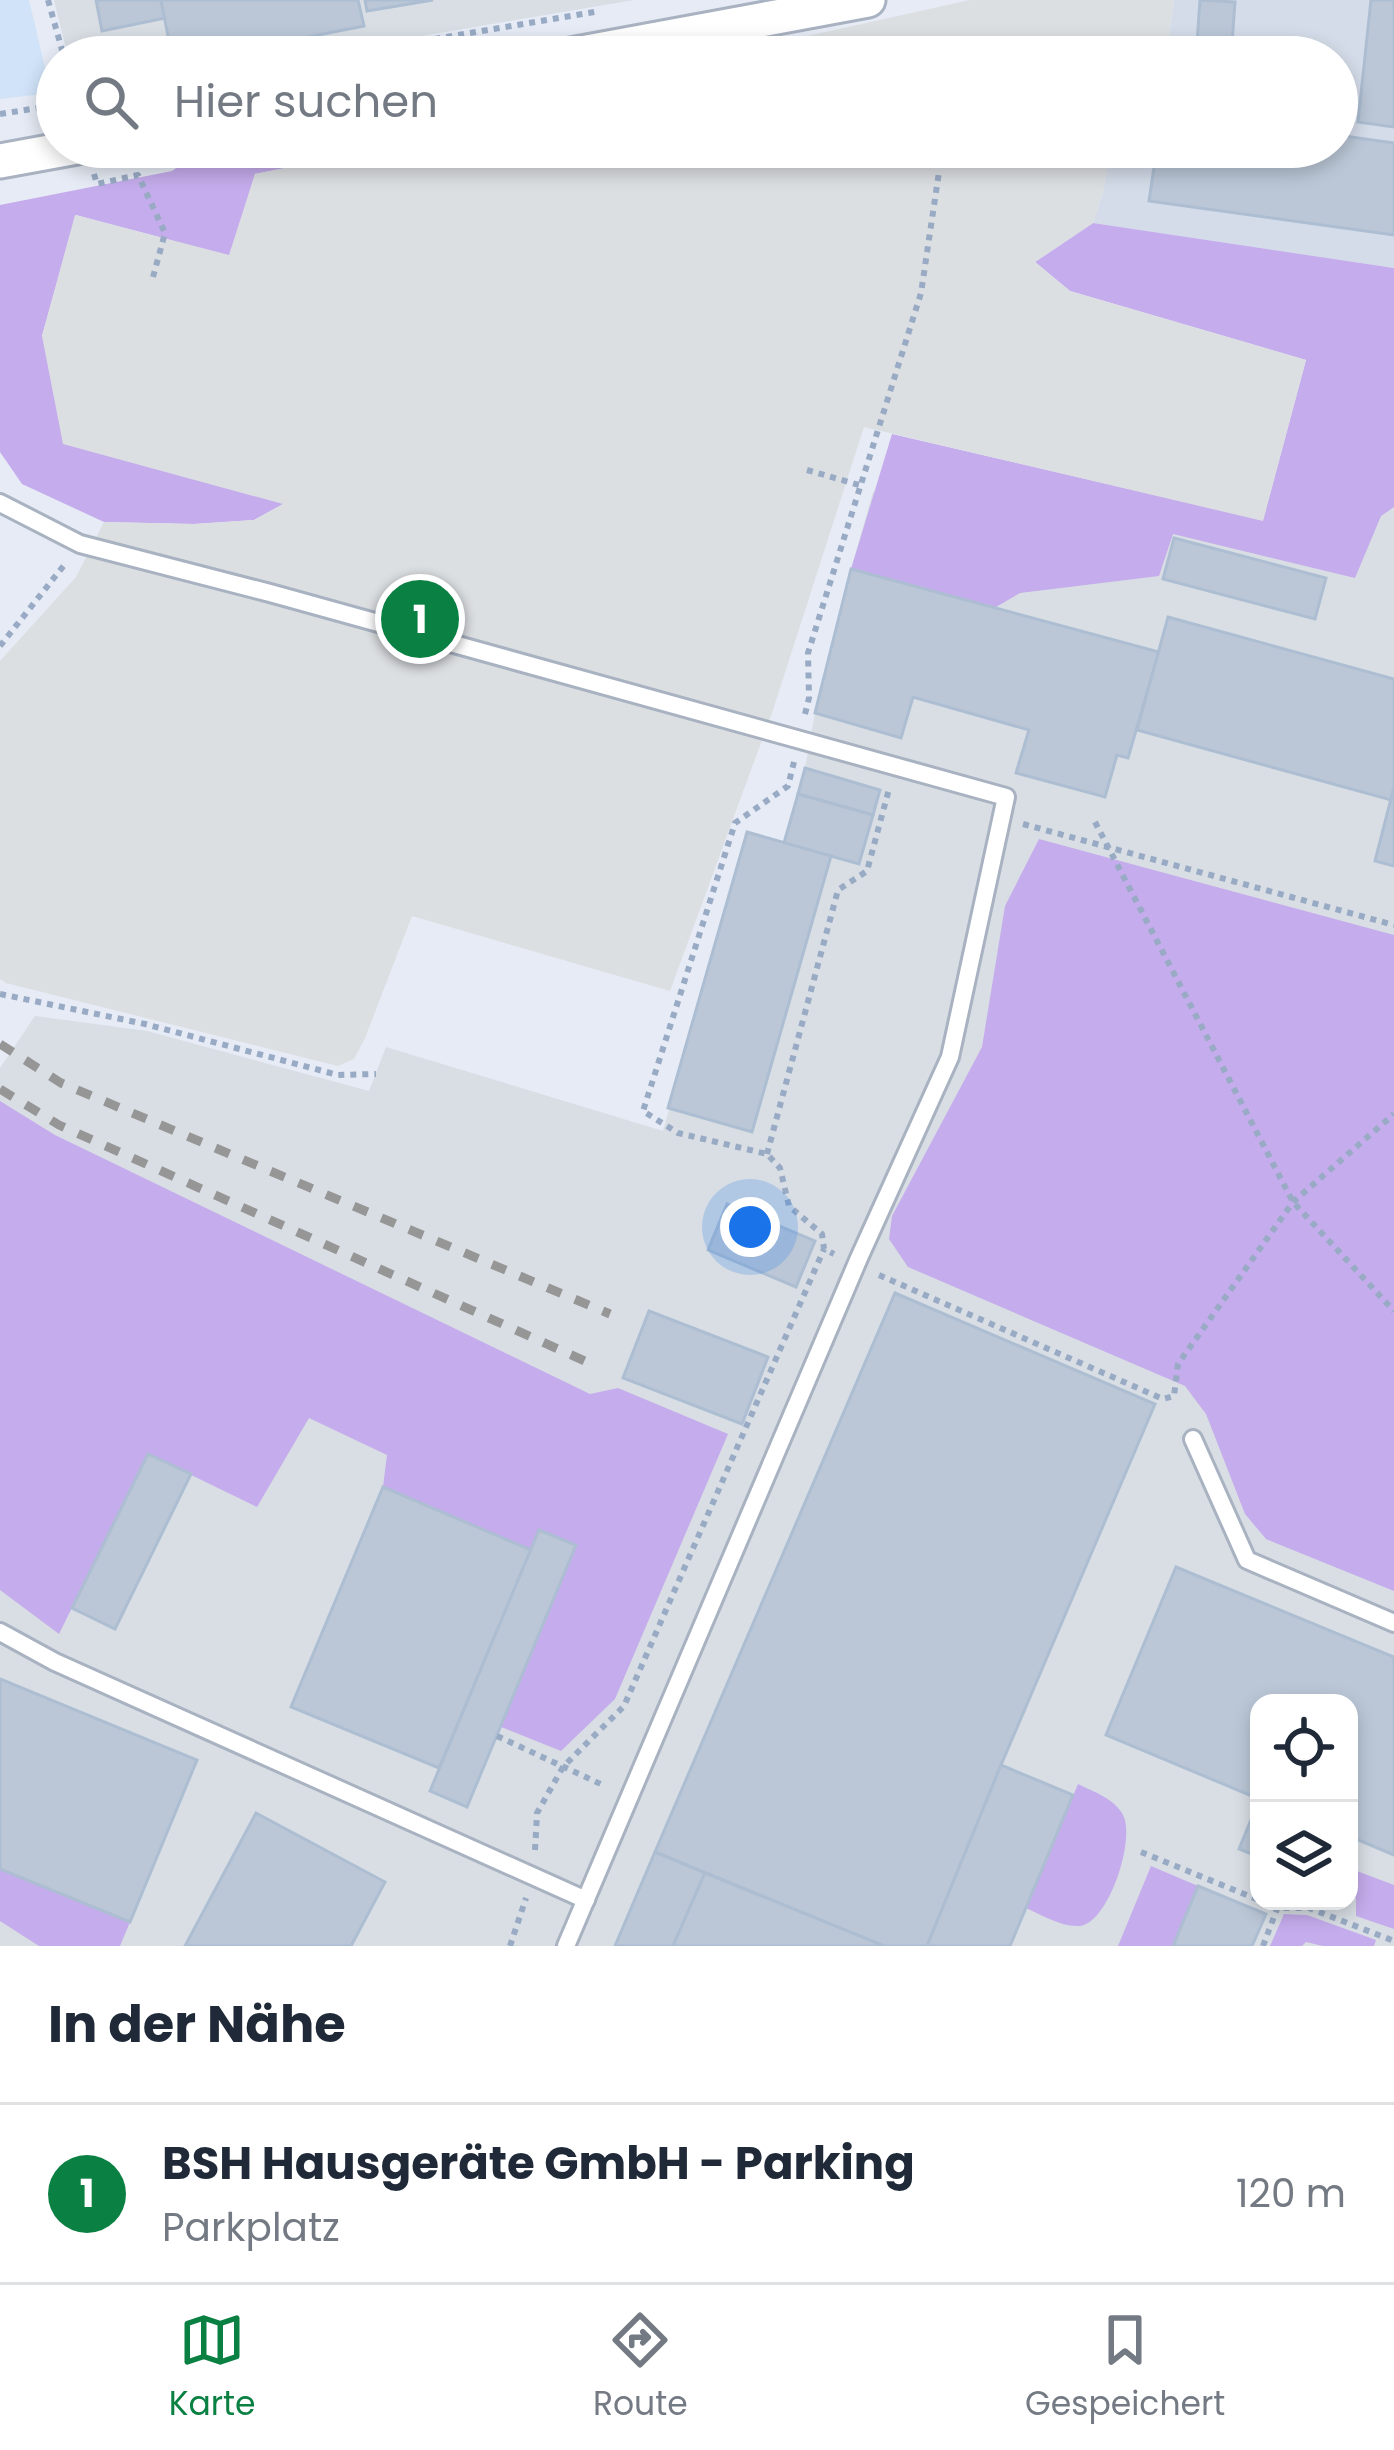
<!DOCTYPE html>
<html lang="de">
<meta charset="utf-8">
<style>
body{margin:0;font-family:Poppins,sans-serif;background:#f2f2f3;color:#1f2937}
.controls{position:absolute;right:36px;bottom:36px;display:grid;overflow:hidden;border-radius:24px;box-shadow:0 6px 18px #0003}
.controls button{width:108px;height:108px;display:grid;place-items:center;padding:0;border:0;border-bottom:3px solid #e0e1e3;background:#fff;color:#1f2937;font:60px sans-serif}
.you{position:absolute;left:750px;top:1227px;width:42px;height:42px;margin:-30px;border:9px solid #fff;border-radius:50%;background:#1a73e8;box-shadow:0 0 0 18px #1a73e833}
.badge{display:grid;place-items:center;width:78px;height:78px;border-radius:50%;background:#0b8043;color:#fff;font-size:39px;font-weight:700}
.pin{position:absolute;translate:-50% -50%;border:6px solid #fff;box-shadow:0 3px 12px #0006}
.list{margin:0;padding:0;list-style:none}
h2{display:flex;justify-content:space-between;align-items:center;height:156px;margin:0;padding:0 48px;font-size:51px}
h2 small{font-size:39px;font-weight:400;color:#747a83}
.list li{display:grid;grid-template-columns:78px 1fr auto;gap:36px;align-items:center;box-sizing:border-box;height:180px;padding:0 48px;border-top:3px solid #e0e1e3}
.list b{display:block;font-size:45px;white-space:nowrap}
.list p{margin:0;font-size:39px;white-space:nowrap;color:#747a83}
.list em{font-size:39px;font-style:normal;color:#747a83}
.icon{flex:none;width:66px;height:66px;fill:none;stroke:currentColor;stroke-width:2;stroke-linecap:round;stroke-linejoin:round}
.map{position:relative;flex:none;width:1394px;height:1946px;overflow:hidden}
.search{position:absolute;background:#fff;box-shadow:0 6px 18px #0003;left:36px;right:36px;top:36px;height:132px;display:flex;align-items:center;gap:30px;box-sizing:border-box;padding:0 42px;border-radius:66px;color:#747a83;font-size:45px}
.sheet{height:336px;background:#fff}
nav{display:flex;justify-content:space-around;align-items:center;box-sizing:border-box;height:168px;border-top:3px solid #e0e1e3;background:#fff;font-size:33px;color:#747a83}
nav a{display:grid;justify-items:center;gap:6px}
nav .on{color:#0b8043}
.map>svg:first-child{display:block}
.residential{fill:#d4dce9}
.commercial{fill:#d0e3f8}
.industrial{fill:#d8dee4;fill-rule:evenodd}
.green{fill:#c5acec}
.parking{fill:#dcdfe2}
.building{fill:#bbc7d7;stroke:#adbed3;stroke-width:3}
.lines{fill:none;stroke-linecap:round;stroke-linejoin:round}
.lane-casing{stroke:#a8b2c1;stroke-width:22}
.street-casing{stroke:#a8b2c1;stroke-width:39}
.path{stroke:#98aac4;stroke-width:6;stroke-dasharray:6 6;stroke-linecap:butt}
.lane{stroke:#fff;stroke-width:16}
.street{stroke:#fff;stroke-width:33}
.rail{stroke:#969696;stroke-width:9;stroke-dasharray:15 15;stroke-linecap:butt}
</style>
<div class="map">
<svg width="1394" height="1946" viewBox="0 0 1394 1946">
<rect width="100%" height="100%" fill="#e6ebf5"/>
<!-- residential -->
<polygon class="residential" points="1174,0 1394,0 1394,268 1093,223 1103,192 1111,147 1337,147 1337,57 1166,57"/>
<!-- commercial -->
<polygon class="commercial" points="0,0 29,0 51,93 0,99"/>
<!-- industrial -->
<g class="industrial">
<polygon points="54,0 634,0 297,57 68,57"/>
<path d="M1394,332v1614h-1394v-878l35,-52 112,15 222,60 17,-44 277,84 84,-299 37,10 21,-74 10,-55 36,-144 22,-77 401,35zM1259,1703h90v198h-90z"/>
</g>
<!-- green -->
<g class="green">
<polygon points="226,147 390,147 255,174 230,256 76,215 42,336 285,503 254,520 194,524 104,522 22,484 0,452 0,205 172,171 199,152"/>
<polygon points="1093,223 1394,268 1394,507 1381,516 1355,578 1173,534 1159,576 1020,593 996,607 851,569 892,434 1263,520 1306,360 1070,291 1035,262"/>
<polygon points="1039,839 1394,935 1394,1591 1266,1539 1245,1514 1206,1414 1185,1386 908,1267 889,1239 892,1216 982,1047 1005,906"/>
<polygon points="0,1101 55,1135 590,1394 618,1388 728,1434 615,1699 561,1751 501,1727 576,1545 531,1550 383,1487 387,1455 309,1418 257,1507 148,1454 59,1634 0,1590"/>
<path d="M1078,1784c16,8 37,15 45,31 13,24 -15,110 -44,111 -18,1 -37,-11 -53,-18z"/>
<polygon points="1151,1866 1198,1886 1173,1946 1118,1946"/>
<polygon points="1349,1868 1394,1885 1394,1929 1356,1916 1356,1898 1349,1895"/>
<polygon points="0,1869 130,1922 120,1946 39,1946 0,1921"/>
<polygon points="1284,1914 1307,1915 1376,1940 1374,1946 1323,1946 1306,1942 1302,1946 1270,1946"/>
</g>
<!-- parking -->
<g class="parking">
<polygon points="970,0 1174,0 1166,57 712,57"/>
<polygon points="390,147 1111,147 1103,192 1093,223 1035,262 1070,291 1306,360 1263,521 864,427 773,710 670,991 412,916 365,1038 354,1059 338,1066 6,983 0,979 0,661 76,577 104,522 194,524 254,520 283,504 63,444 42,336 75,215 229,255 255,174"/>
</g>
<!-- building -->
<g class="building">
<polygon points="96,0 161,0 165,18 102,31"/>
<polygon points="161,0 358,0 364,26 205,57 172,57"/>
<polygon points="365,0 433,0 367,11"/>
<polygon points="1200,0 1235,2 1231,57 1196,57"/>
<polygon points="1371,0 1394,0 1394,127 1358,122"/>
<polygon points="1337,135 1394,143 1394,235 1149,201 1157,147 1337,147"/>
<polygon points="1174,538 1326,578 1315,619 1163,579"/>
<polygon points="851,569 1159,652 1128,758 1117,755 1105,797 1016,773 1029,730 913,697 901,738 815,713"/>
<polygon points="1168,617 1394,679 1394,787 1391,800 1137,730"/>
<polygon points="805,768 880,790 873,815 798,794"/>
<polygon points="1394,787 1394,866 1375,861"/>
<polygon points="798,794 873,815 859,864 784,843"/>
<polygon points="747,832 831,856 752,1132 668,1108"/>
<polygon points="727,1204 815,1241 796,1287 708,1250"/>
<polygon points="895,1293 1155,1404 1001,1765 927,1946 884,1946 655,1852"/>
<polygon points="649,1311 768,1357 742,1424 623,1378"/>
<polygon points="148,1454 191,1474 115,1629 72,1608"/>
<polygon points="383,1487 531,1550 439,1768 291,1707"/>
<polygon points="539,1530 576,1545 467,1807 430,1791"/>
<polygon points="1176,1567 1394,1657 1394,1855 1349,1836 1349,1703 1259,1703 1259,1799 1106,1735"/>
<polygon points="0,1679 197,1760 130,1922 0,1869"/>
<polygon points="1001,1765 1073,1795 1010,1946 927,1946"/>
<polygon points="256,1813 385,1882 351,1946 185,1946"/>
<polygon points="1251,1820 1259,1823 1259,1857 1239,1849"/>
<polygon points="655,1852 705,1873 673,1946 615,1946"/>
<polygon points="705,1873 884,1946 673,1946"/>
<polygon points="1198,1886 1266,1914 1252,1946 1173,1946"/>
</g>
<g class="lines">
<!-- lane casing -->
<g class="lane-casing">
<g id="lane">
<polyline points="0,503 80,544 270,593 1006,797 950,1057 859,1258 566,1946"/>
<polyline points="1193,1439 1247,1560 1394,1623"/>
<polyline points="0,1632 55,1662 586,1900"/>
</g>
</g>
<!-- street casing -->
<g class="street-casing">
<g id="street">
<polyline points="560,57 868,0"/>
<polyline points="0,161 77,147"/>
</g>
</g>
<!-- path -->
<g class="path">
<polyline points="48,0 64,57"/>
<polyline points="328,57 600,11"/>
<polyline points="0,114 57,105"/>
<polyline points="94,174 97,184 138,175 165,233 153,277"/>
<polyline points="807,470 859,485"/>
<polyline points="0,646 65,564"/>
<polyline points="805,714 809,698 808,653 921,293 939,172"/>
<polyline points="794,762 788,786 735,823 643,1111 678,1133 767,1154 780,1168 789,1206 822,1234 824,1249 834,1254"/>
<polyline points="1095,822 1293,1202 1394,1311"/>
<polyline points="1023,824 1394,925"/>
<polyline points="0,994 145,1024 338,1075 376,1074"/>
<polyline points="767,1154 838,890 867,871 889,789"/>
<polyline points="879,1275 1163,1399 1174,1396 1178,1364 1293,1202 1394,1114"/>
<polyline points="497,1736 605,1786"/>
<polyline points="535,1850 537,1813 563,1767 624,1706 824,1249"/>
<polyline points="1141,1852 1259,1900"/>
<polyline points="1261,1901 1278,1908 1309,1908 1394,1941"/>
<polyline points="510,1946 526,1898"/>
<polyline points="1263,1946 1280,1901"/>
</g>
<!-- lane -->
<use href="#lane" class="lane"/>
<!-- street -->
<use href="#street" class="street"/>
<!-- rail -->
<g class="rail">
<polyline points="0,1044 61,1083 610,1314"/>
<polyline points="0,1089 59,1125 587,1362"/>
</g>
</g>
</svg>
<div class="controls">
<button><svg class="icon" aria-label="locate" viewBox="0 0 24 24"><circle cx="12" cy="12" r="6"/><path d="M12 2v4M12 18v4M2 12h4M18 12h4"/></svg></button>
<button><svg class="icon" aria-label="layers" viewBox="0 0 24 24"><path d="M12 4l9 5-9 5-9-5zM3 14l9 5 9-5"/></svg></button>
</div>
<div class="you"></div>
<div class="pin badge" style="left:420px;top:619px">1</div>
<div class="search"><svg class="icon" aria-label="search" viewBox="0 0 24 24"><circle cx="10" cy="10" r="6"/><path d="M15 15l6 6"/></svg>Hier suchen</div>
</div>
<section class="sheet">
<h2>In der Nähe<small></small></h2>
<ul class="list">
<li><span class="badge">1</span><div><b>BSH Hausgeräte GmbH - Parking</b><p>Parkplatz</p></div><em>120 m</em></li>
</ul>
</section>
<nav>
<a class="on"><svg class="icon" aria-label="map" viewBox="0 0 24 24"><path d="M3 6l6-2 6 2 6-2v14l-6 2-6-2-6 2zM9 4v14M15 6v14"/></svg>Karte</a>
<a><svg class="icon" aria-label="directions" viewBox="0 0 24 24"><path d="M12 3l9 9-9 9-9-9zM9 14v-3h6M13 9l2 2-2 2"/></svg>Route</a>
<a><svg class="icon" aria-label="saved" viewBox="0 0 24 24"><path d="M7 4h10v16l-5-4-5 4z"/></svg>Gespeichert</a>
</nav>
